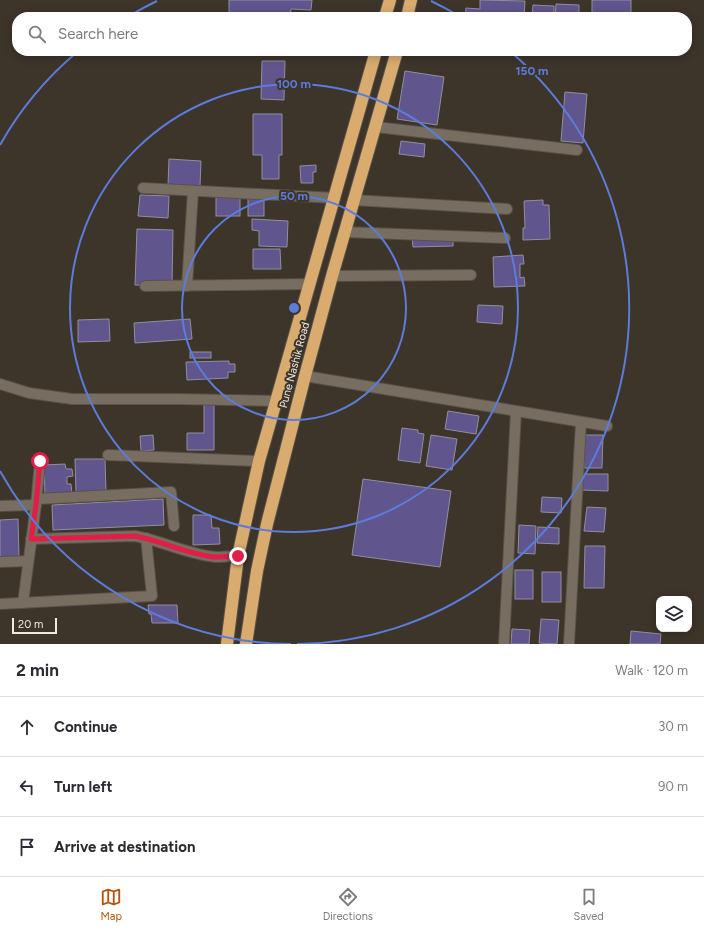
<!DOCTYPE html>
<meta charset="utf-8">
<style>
body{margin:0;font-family:Figtree,sans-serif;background:#f7f7f7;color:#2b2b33}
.controls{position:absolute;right:12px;bottom:12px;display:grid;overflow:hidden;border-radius:8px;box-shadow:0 2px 10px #0003}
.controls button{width:36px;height:36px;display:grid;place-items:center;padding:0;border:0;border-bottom:1px solid #e1e1e2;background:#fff;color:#2b2b33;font:20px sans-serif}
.scale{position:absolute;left:12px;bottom:10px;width:45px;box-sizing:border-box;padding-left:4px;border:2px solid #eee9e2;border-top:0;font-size:11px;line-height:14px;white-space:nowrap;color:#eee9e2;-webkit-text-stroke:3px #3d342a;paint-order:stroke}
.stop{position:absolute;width:12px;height:12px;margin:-9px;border:3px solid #e11d48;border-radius:50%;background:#fff}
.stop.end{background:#e11d48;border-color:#fff;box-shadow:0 1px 4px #0008}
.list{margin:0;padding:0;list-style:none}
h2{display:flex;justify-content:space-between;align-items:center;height:52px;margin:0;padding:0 16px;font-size:17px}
h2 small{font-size:13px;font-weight:400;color:#7c7c81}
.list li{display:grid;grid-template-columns:26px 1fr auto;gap:12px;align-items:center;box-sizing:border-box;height:60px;padding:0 16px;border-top:1px solid #e1e1e2}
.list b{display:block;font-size:15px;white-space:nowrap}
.list em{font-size:13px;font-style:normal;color:#7c7c81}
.icon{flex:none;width:22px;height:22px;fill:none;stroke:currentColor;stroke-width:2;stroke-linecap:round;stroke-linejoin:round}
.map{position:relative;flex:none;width:704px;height:644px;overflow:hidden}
.search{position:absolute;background:#fff;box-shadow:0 2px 10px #0003;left:12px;right:12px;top:12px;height:44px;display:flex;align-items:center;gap:10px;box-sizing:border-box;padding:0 14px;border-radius:16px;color:#7c7c81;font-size:15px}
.sheet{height:232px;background:#fff}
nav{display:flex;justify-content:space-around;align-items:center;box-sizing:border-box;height:56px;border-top:1px solid #e1e1e2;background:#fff;font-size:11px;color:#7c7c81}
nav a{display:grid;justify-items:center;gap:2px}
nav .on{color:#b45309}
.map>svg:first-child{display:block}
.building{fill:#60558d;stroke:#918f9e}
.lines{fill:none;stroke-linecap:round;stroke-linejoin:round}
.street-casing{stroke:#595148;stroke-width:12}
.highway-casing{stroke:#595148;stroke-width:14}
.street{stroke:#776d61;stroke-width:10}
.highway{stroke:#daab6f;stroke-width:12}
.route{stroke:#e11d48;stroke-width:5}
.ring{fill:none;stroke:#5c7cdb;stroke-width:2}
.labels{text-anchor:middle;stroke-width:4;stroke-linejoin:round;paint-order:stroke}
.street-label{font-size:11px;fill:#eee9e2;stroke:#3d342a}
.centre{fill:#5c7cdb;stroke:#3d342a;stroke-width:2}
.ring-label{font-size:12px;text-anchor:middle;font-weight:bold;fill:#5c7cdb;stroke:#3d342a;stroke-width:4;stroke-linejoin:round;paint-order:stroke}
</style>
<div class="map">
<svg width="704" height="644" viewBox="0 0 704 644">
<rect width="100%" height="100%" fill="#3d342a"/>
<!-- building -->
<g class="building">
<polygon points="229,0 312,0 311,10 291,9 290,17 229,17"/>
<polygon points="480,0 525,1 524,17 465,17 466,8 480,9"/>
<polygon points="592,0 631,0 631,13 647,13 647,17 592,17"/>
<polygon points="556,4 579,5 579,17 555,17"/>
<polygon points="533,5 554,6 554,17 532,17"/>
<polygon points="258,51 310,51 310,54"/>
<polygon points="262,61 285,61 284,100 261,99"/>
<polygon points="405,71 444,77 437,125 397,119"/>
<polygon points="565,92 587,94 583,143 561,141"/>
<polygon points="253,114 282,114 282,155 279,155 279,179 262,179 262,155 253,155"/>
<polygon points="401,141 425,144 424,157 399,154"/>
<polygon points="169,159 201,161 200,186 168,185"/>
<polygon points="316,165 316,172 313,172 313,183 301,183 300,166"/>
<polygon points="140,195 169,196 168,218 138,216"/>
<rect x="216" y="195" width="24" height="21"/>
<rect x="248" y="197" width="16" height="19"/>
<polygon points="543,200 543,205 549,205 550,239 523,240 523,228 525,228 524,201"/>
<polygon points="252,219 288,221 287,247 259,246 259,231 252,230"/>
<polygon points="137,229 173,230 172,286 135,285"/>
<polygon points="453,237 453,246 413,247 412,238"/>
<polygon points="253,249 280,249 281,269 253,269"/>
<polygon points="523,255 524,264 520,264 520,278 524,277 525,286 494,287 493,257"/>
<polygon points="478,305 503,306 502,324 477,322"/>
<polygon points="109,319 110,341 78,342 78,320"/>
<polygon points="190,319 192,339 135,343 134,323"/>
<rect x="190" y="352" width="21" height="6"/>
<polygon points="229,361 229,364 235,364 235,372 228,372 228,378 187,380 186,362"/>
<polygon points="204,404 214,404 214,450 187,450 187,433 204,433"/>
<polygon points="448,411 479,416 476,434 445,429"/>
<polygon points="402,428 418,430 418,433 424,434 420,463 398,460"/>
<polygon points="153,435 154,450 141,451 140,436"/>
<polygon points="431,435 457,439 452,470 426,466"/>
<polygon points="585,435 603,435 602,468 584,468"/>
<polygon points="75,459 105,459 106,492 76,493"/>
<polygon points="65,464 66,469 72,469 73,476 67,477 67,484 71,484 72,494 45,495 44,465"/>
<polygon points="582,474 608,474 608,491 582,490"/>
<polygon points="363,479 451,491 440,567 352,555"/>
<polygon points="542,497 562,498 561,513 541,512"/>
<polygon points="163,499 164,525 53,530 52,505"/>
<polygon points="587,507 606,508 604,532 584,531"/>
<polygon points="193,515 211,515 212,528 219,528 220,544 193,545"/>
<polygon points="18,519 19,557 0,558 0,520"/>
<polygon points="519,525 536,526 535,554 518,553"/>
<polygon points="538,527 559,528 559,544 537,543"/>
<polygon points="585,546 605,546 604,588 584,588"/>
<rect x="515" y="570" width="18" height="29"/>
<rect x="542" y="572" width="19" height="30"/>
<polygon points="148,605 177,605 178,623 152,623 151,614 149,614"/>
<polygon points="541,619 559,620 557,644 539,643"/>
<polygon points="512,629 530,630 529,644 511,644"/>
<polygon points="631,631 661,634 660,644 630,644"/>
</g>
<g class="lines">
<!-- street casing -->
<g class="street-casing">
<g id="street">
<polyline points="376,127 577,150"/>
<polyline points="143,188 335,198"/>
<polyline points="353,200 507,209"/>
<polyline points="344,232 505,238"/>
<polyline points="332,276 471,275"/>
<polyline points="145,286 309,284"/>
<polyline points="187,286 193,191"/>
<polyline points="305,376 607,426"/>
<polyline points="0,384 29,393 72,399 177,399 277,401"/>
<polyline points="108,455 259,461"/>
<polyline points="37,499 171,492 174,526"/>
<polyline points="0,506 36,505"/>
<path d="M31,539l104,-3c28,5 54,19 81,21 7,0 15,-1 22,-1"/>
<polyline points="0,562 28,561"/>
<polyline points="23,603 36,505 40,461"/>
<polyline points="0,604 152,596 146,538"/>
<polyline points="504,644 516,411"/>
<polyline points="569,644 581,422"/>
</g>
</g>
<!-- highway casing -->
<g class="highway-casing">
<g id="highway">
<polyline points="385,17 390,0"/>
<polyline points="407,17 411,0"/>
<polyline points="227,644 238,556 259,461 376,51"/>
<polyline points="246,644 257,571 267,524 305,376 332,276 397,51"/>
</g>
</g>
<!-- street -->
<use href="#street" class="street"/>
<!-- highway -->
<use href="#highway" class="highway"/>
</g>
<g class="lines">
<!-- route -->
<path class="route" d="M40,461l-4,44 -5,34 104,-3c28,5 54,19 81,21 7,0 15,-1 22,-1"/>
</g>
<!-- distance rings -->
<g class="ring">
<circle cx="294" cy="308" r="112"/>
<circle cx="294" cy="308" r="224"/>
<path d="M291 644A336 336 0 0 1 0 471M0 145A336 336 0 0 1 76 53M129 16A336 336 0 0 1 157 1M431 1A336 336 0 0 1 459 16M512 53A336 336 0 0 1 297 644"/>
</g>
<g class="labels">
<!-- street labels -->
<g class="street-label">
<text transform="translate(294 365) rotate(-75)" y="4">Pune Nashik Road</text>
</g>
</g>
<circle cx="294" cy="308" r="6" class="centre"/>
<g class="ring-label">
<text x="532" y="75">150 m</text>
<text x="294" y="88">100 m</text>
<text x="294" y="200">50 m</text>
</g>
</svg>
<div class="controls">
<button><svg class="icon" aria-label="layers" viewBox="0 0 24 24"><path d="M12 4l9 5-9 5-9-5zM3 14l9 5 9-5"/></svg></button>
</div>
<div class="scale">20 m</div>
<div class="stop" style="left:40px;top:461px"></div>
<div class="stop end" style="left:238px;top:556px"></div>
<div class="search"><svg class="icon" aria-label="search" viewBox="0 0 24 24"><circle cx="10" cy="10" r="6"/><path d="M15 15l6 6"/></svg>Search here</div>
</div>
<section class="sheet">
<h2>2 min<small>Walk · 120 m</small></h2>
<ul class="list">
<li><svg class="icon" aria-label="ahead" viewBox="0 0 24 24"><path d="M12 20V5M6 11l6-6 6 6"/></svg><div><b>Continue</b></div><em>30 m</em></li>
<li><svg class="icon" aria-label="left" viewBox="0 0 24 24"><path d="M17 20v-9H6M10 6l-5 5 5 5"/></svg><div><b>Turn left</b></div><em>90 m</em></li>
<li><svg class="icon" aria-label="arrive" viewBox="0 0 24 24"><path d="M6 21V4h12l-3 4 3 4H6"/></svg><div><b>Arrive at destination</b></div></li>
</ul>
</section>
<nav>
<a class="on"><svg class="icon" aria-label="map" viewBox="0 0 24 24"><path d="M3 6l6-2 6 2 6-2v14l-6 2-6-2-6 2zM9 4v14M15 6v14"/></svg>Map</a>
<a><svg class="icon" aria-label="directions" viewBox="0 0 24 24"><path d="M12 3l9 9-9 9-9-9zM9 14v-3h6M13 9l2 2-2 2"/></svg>Directions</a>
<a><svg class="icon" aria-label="saved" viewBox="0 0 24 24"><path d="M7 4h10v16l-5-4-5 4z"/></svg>Saved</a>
</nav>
